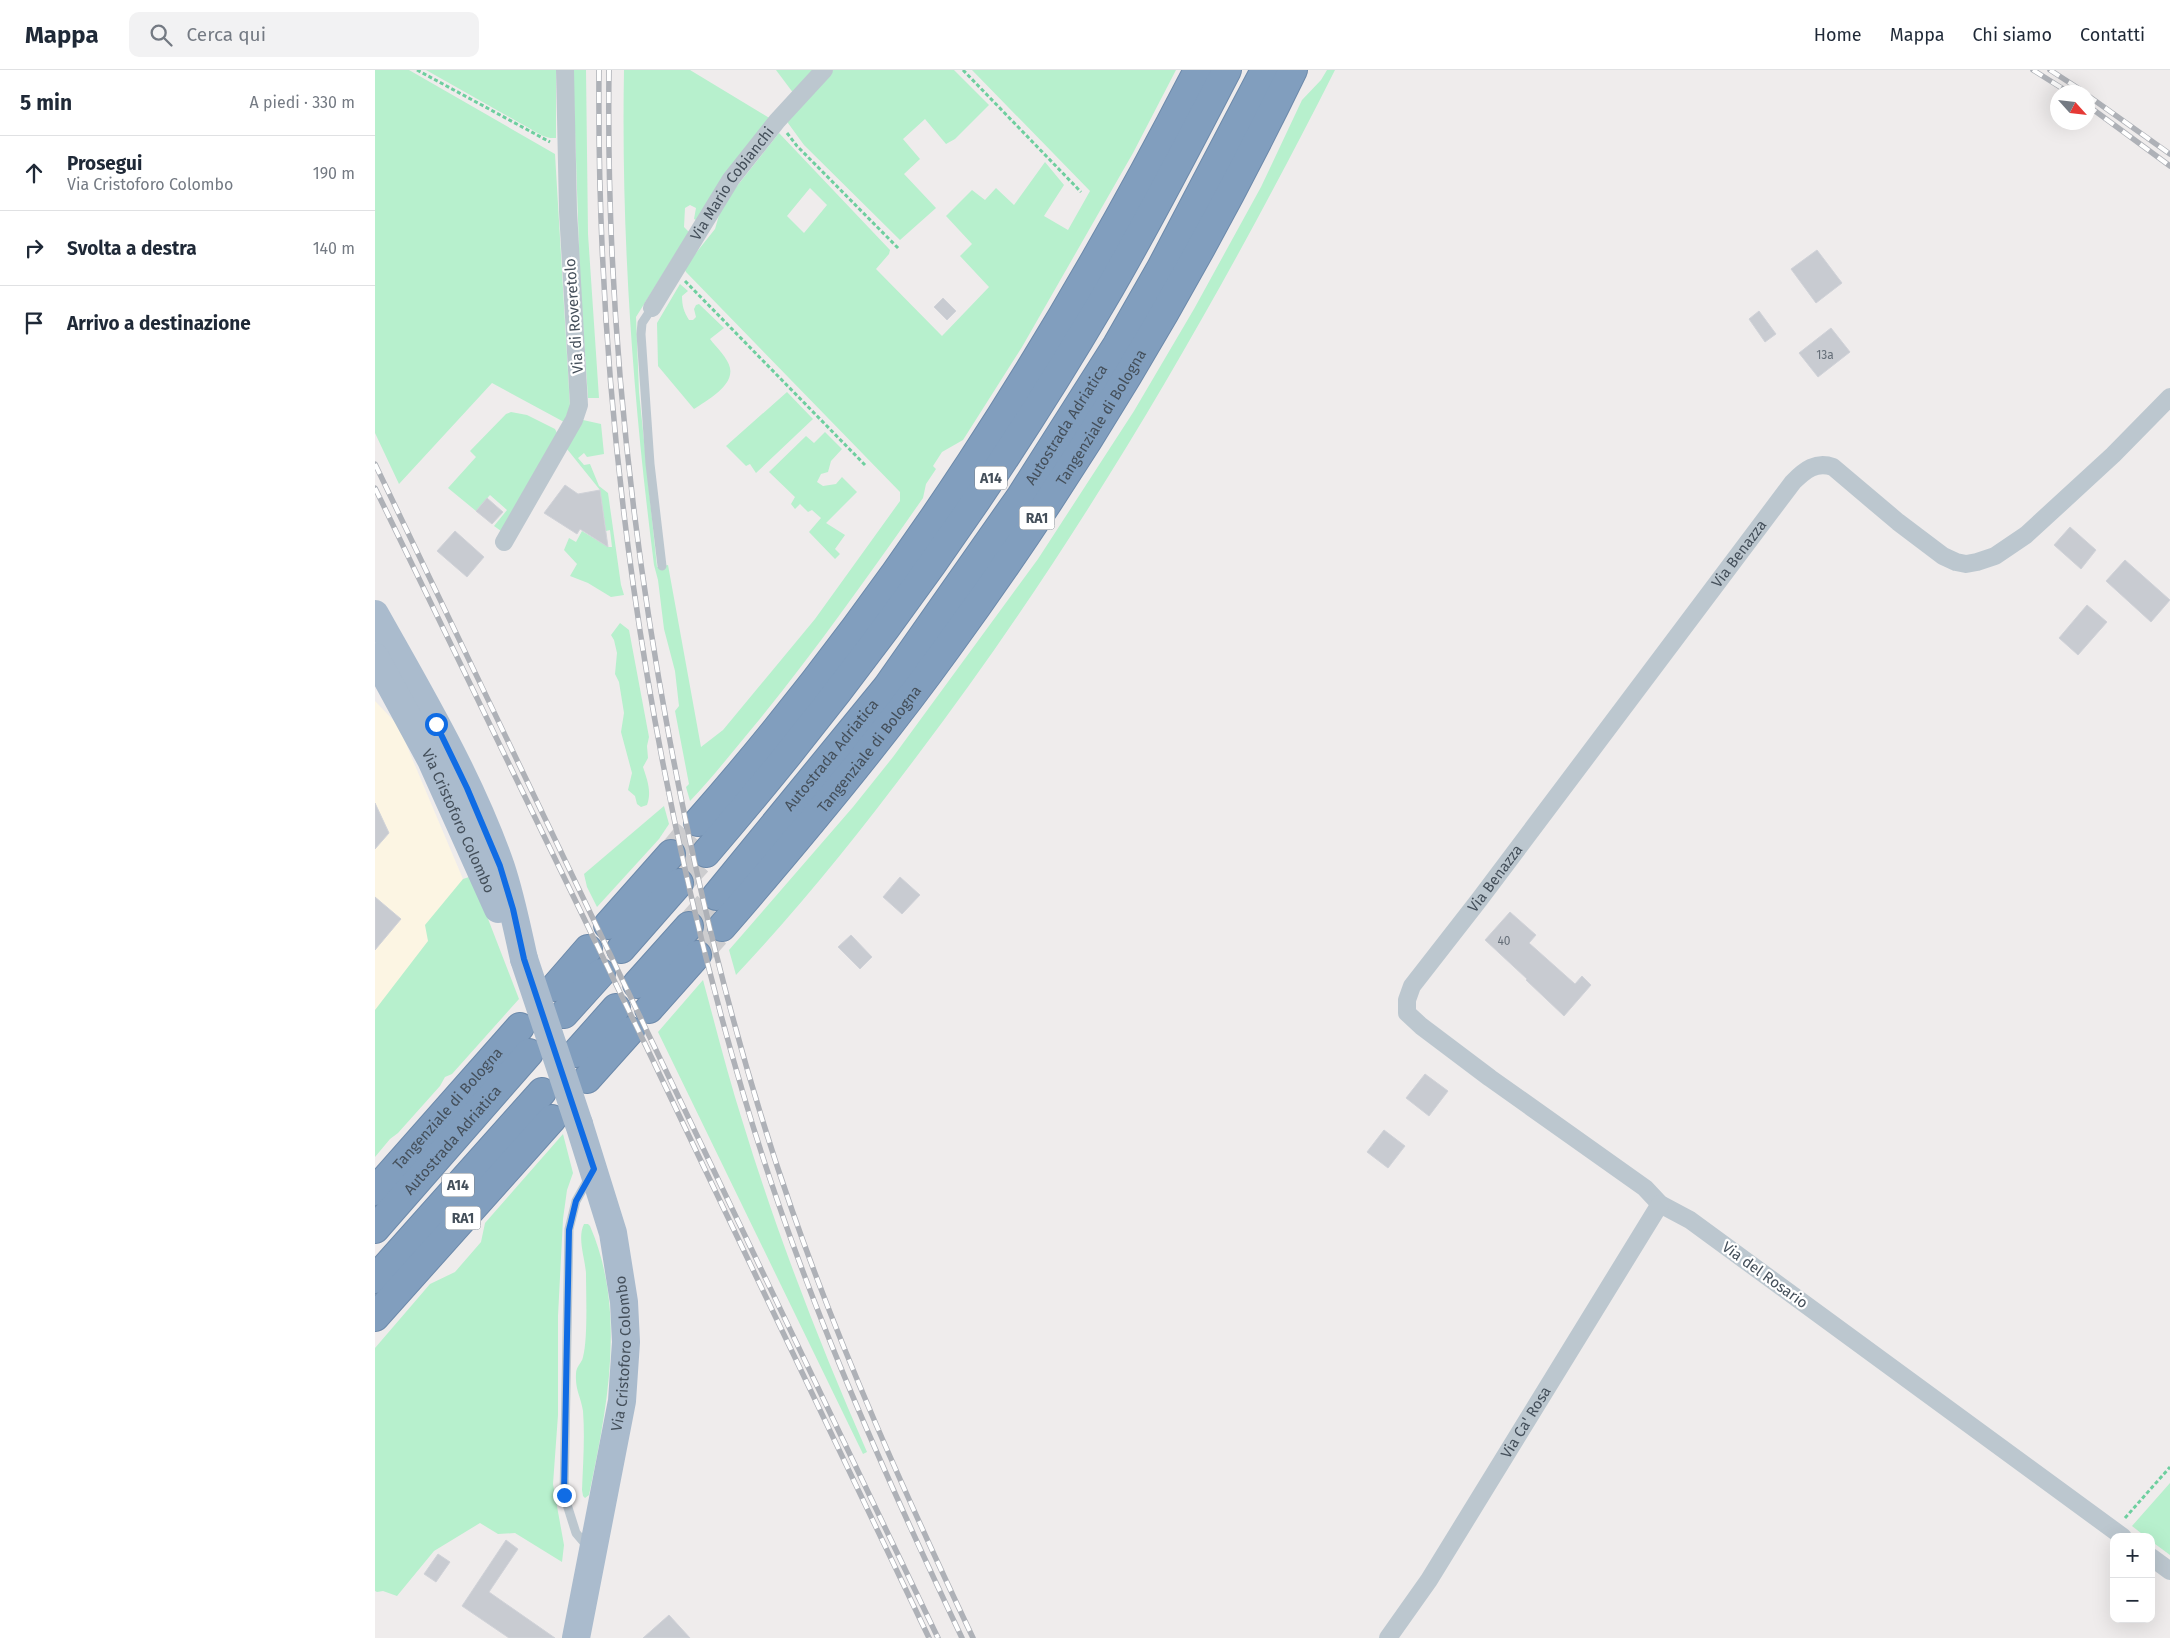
<!DOCTYPE html>
<html lang="it">
<meta charset="utf-8">
<style>
body{margin:0;font-family:"Fira Sans",sans-serif;background:#f2f2f3;color:#1f2937}
.controls{position:absolute;right:15px;bottom:15px;display:grid;overflow:hidden;border-radius:10px;box-shadow:0 5px 20px #0002}
.controls button{width:45px;height:45px;display:grid;place-items:center;padding:0;border:0;border-bottom:1px solid #e0e1e3;background:#fff;color:#1f2937;font:25px sans-serif}
.compass{position:absolute;left:1675px;top:15px;width:45px;height:45px;border-radius:50%;background:#fff;box-shadow:0 5px 20px #0002;rotate:117deg}
.stop{position:absolute;width:15px;height:15px;margin:-11px;border:4px solid #106ce4;border-radius:50%;background:#fff}
.stop.end{background:#106ce4;border-color:#fff;box-shadow:0 1px 5px #0008}
.list{margin:0;padding:0;list-style:none}
h2{display:flex;justify-content:space-between;align-items:center;height:65px;margin:0;padding:0 20px;font-size:21px}
h2 small{font-size:16px;font-weight:400;color:#747a83}
.list li{display:grid;grid-template-columns:32px 1fr auto;gap:15px;align-items:center;box-sizing:border-box;height:75px;padding:0 20px;border-top:1px solid #e0e1e3}
.list b{display:block;font-size:19px;white-space:nowrap}
.list p{margin:0;font-size:16px;white-space:nowrap;color:#747a83}
.list em{font-size:16px;font-style:normal;color:#747a83}
.icon{flex:none;width:28px;height:28px;fill:none;stroke:currentColor;stroke-width:2;stroke-linecap:round;stroke-linejoin:round}
.map{position:relative;flex:none;width:1795px;height:1568px;overflow:hidden}
header{display:flex;align-items:center;gap:30px;box-sizing:border-box;height:70px;padding:0 25px;background:#fff;border-bottom:1px solid #e0e1e3}
header strong{font-size:24px}
nav{display:flex;gap:28px;margin-inline-start:auto;font-size:18px}
.search{width:350px;height:45px;background:#f2f2f3;display:flex;align-items:center;gap:12px;box-sizing:border-box;padding:0 18px;border-radius:10px;color:#747a83;font-size:19px}
main{display:flex}
aside{flex:1;background:#fff}
.map>svg:first-child{display:block}
.commercial{fill:#fcf5e3}
.green{fill:#b7f0cd;fill-rule:evenodd}
.building{fill:#c8cbd1;stroke:#d0d2d8}
.lines{fill:none;stroke-linecap:round;stroke-linejoin:round}
.highway-tunnel{stroke:#cdcdcf;stroke-width:28;stroke-dasharray:28 14;stroke-linecap:butt}
.highway-casing{stroke:#6c89aa;stroke-width:30}
.path{stroke:#6ecf9f;stroke-width:3;stroke-dasharray:4 2.5;stroke-linecap:butt}
.lane{stroke:#bcc7cf;stroke-width:9}
.street{stroke:#bcc7cf;stroke-width:18}
.primary{stroke:#aabbcd;stroke-width:28}
.highway{stroke:#819ebe;stroke-width:28}
.rail-casing{stroke:#aeb1b7;stroke-width:5.5}
.rail{stroke:#fff;stroke-width:4;stroke-dasharray:11;stroke-linecap:butt}
.primary-bridge{stroke:#aabbcd;stroke-width:28}
.route{stroke:#106ce4;stroke-width:6}
.labels{text-anchor:middle;stroke-width:4.5;stroke-linejoin:round;paint-order:stroke}
.number-label{font-size:12px;fill:#656e78}
.shield{fill:#fff;stroke:#7c848c;stroke-width:1}
.shield-label{font-size:14px;font-weight:bold;fill:#444f5a}
.street-label{font-size:15px;fill:#444f5a;stroke:#fff}
</style>
<header>
<strong>Mappa</strong>
<div class="search"><svg class="icon" aria-label="search" viewBox="0 0 24 24"><circle cx="10" cy="10" r="6"/><path d="M15 15l6 6"/></svg>Cerca qui</div>
<nav><a>Home</a><a>Mappa</a><a>Chi siamo</a><a>Contatti</a></nav>
</header>
<main>
<aside>
<h2>5 min<small>A piedi · 330 m</small></h2>
<ul class="list">
<li><svg class="icon" aria-label="ahead" viewBox="0 0 24 24"><path d="M12 20V5M6 11l6-6 6 6"/></svg><div><b>Prosegui</b><p>Via Cristoforo Colombo</p></div><em>190 m</em></li>
<li><svg class="icon" aria-label="right" viewBox="0 0 24 24"><path d="M7 20v-9h11M14 6l5 5-5 5"/></svg><div><b>Svolta a destra</b></div><em>140 m</em></li>
<li><svg class="icon" aria-label="arrive" viewBox="0 0 24 24"><path d="M6 21V4h12l-3 4 3 4H6"/></svg><div><b>Arrivo a destinazione</b></div></li>
</ul>
</aside>
<div class="map">
<svg width="1795" height="1568" viewBox="0 0 1795 1568">
<rect width="100%" height="100%" fill="#efecec"/>
<!-- commercial -->
<polygon class="commercial" points="0,631 23,655 88,809 0,1062"/>
<!-- green -->
<g class="green">
<polygon points="0,0 34,0 180,84 195,336 189,352 117,313 24,414 0,363"/>
<polygon points="51,0 181,0 181,68 175,68 168,66"/>
<polygon points="198,0 211,0 213,164 224,328 213,328 205,208"/>
<path d="M249,0h66l81,49 -73,102 -4,-2 2,-11 -6,-3 -5,3 -1,19 5,5 -53,85 3,75 18,175 11,-2 33,182 22,-17 92,-111 85,-118v-9l-214,-220 -2,-4 31,-39 7,-24 57,-72 111,117 -1,4 -13,15 66,67 47,-49 -29,-31 12,-12 -26,-28 26,-26 13,10 11,-12 18,17 31,-43 19,23 -20,31 24,14 22,-39 -118,-121h204l-43,83 -111,194 -59,93 -21,12 -9,14 3,3 -10,15 -3,14c-54,77 -109,155 -169,228 -21,25 -41,51 -64,75l-4,-14 3,-3 -14,-73 4,-5 -4,-35 -11,-42 -6,-49 -4,-15c-21,-165 -33,-329 -30,-495zM435,118l17,17 -23,28 -17,-17z"/>
<polygon points="401,0 442,0 419,24"/>
<polygon points="458,0 579,0 614,35 580,69 571,74 550,49 528,69 545,89 529,104 561,138 525,170 429,75 413,53 413,50"/>
<path d="M952,0h8c-121,239 -256,472 -418,686 -57,76 -116,150 -181,219l-7,-25 124,-143 40,-50 145,-198 96,-148 60,-102 67,-122 41,-87 19,-20z"/>
<path d="M305,214l8,7 -6,5c0,10 2,16 7,24h4l3,-3 -2,-8 2,-4 3,-1 25,24 -14,11c6,8 18,19 20,29 4,18 -24,33 -36,41l-36,-43 -1,-43z"/>
<polygon points="412,322 438,349 381,403 375,394 371,396 351,376"/>
<polygon points="136,342 152,345 180,359 182,363 126,461 119,456 132,440 115,425 101,441 73,418 101,387 95,381 131,344"/>
<polygon points="208,350 226,354 229,384 212,387 209,383 203,388 209,395 215,394 224,416 233,423 246,515 249,525 236,527 213,513 195,506 202,494 189,480 194,468 201,472 207,461 233,477 237,477 235,460 231,461 225,420 192,379"/>
<polygon points="450,362 467,379 456,391 453,402 446,404 442,412 448,416 461,414 467,407 482,422 451,453 470,465 460,479 465,484 460,489 434,462 446,448 437,440 433,442 425,434 420,439 416,434 420,427 394,402 431,366 439,373"/>
<path d="M245,553l9,7 20,107 -2,9 1,12 -5,9c4,12 9,25 4,38l-6,2 -4,-3 -2,-8 -7,-6 4,-17 -11,-41 3,-19 -5,-31 -4,-8 2,-21 -3,-13 -3,-5z"/>
<polygon points="289,736 294,754 284,769 222,837 212,817 209,804"/>
<polygon points="94,807 98,810 144,929 77,1004 70,1007 65,1016 23,1063 15,1069 0,1087 0,940 53,871 50,855 88,809"/>
<path d="M328,910c13,48 25,96 40,143 34,111 77,222 124,329l-4,2 -205,-422z"/>
<polygon points="188,1064 198,1103 192,1120 188,1149 183,1246 183,1345 178,1414 189,1475 187,1492 140,1463 123,1464 105,1453 59,1481 22,1526 8,1521 2,1522 0,1521 0,1278 55,1214 80,1202 106,1172 110,1153"/>
<path d="M209,1154h4l2,2c37,86 17,182 -1,269l-4,3 -2,-2 -1,-6c1,-26 3,-53 1,-79 -2,-14 -8,-21 -7,-37 0,-8 6,-11 7,-17 5,-18 3,-64 3,-84 -1,-15 -9,-35 -2,-49z"/>
<polygon points="1795,1413 1795,1485 1776,1471 1776,1467 1771,1467 1757,1456"/>
</g>
<!-- building -->
<g class="building">
<polygon points="1442,180 1467,213 1441,233 1416,199"/>
<polygon points="568,228 581,241 572,250 559,237"/>
<polygon points="1384,241 1401,264 1390,272 1374,249"/>
<polygon points="1456,258 1475,282 1443,307 1424,283"/>
<polygon points="190,415 203,424 225,420 233,477 205,459 202,464 169,443"/>
<polygon points="112,428 128,442 117,454 101,441"/>
<polygon points="1695,457 1721,480 1706,499 1679,475"/>
<polygon points="80,461 109,487 92,507 62,481"/>
<polygon points="1750,490 1795,530 1776,552 1731,511"/>
<polygon points="1712,535 1732,552 1703,585 1684,568"/>
<polygon points="0,733 14,763 0,779"/>
<polygon points="525,807 545,825 527,844 508,827"/>
<polygon points="0,827 26,849 0,880"/>
<polygon points="1135,842 1161,865 1154,873 1200,914 1207,906 1216,915 1189,946 1151,910 1152,909 1110,870"/>
<polygon points="476,865 497,887 485,899 463,877"/>
<polygon points="1050,1004 1073,1021 1054,1046 1031,1028"/>
<polygon points="1009,1060 1030,1076 1013,1098 992,1082"/>
<polygon points="131,1470 143,1479 114,1522 180,1568 134,1568 87,1536"/>
<polygon points="63,1484 75,1492 61,1512 49,1504"/>
<polygon points="294,1545 315,1568 268,1568"/>
</g>
<g class="lines">
<!-- highway-tunnel -->
<g class="highway-tunnel">
<polyline points="296,784 323,752"/>
<polyline points="304,813 331,783"/>
<polyline points="314,856 341,826"/>
<polyline points="322,885 347,857"/>
</g>
<!-- highway casing -->
<g class="highway-casing">
<g id="highway">
<path d="M323,752c201,-228 361,-482 500,-752"/>
<path d="M331,783c148,-172 282,-357 397,-553 44,-75 84,-153 124,-230"/>
<path id="s6" d="M341,826l171,-209 134,-191 96,-151 44,-77 104,-198"/>
<polyline points="233,855 296,784"/>
<path id="s7" d="M347,857c78,-90 155,-182 225,-279 133,-182 248,-376 346,-578"/>
<polyline points="246,879 304,813"/>
<polyline points="262,914 314,856"/>
<polyline points="180,917 213,879"/>
<polyline points="274,939 322,885"/>
<polyline points="189,944 226,903"/>
<polyline points="201,983 241,938"/>
<polyline points="212,1009 255,961"/>
<path id="s8" d="M0,1121l145,-164"/>
<path id="s9" d="M0,1159l154,-176"/>
<polyline points="0,1209 167,1022"/>
<polyline points="0,1247 177,1049"/>
</g>
</g>
<!-- path -->
<g class="path">
<polyline points="42,0 175,72"/>
<polyline points="588,0 706,122"/>
<polyline points="412,63 422,76 524,179"/>
<polyline points="310,211 490,395"/>
<polyline points="1750,1448 1795,1397"/>
</g>
<!-- lane -->
<g class="lane">
<polyline points="277,238 267,253 266,264 275,394 287,496"/>
<polyline points="213,1477 201,1463 189,1425 194,1159 201,1131 215,1106"/>
</g>
<!-- street -->
<g class="street">
<path id="s1" d="M277,238l79,-129 46,-58 47,-51"/>
<polyline points="129,472 199,350 204,335 193,141 190,0"/>
<path id="s2" d="M1748,1467l-433,-317 -30,-16 -15,-16 -155,-110 -69,-52 -14,-13v-13l5,-14 67,-86 314,-418c12,-12 23,-21 40,-15l65,55 45,34 13,6 10,2 11,-2 18,-6 31,-21 87,-80 57,-58"/>
<polyline points="1776,1487 1795,1501"/>
<path id="s3" d="M1013,1568l41,-58 231,-376"/>
</g>
<!-- primary -->
<g class="primary">
<path d="M0,544c46,82 95,164 126,253 10,30 16,61 23,92"/>
<path id="s4" d="M0,587l56,103 67,149"/>
<path id="s5" d="M201,1568l46,-237 4,-59 -2,-40 -11,-69 -34,-109"/>
</g>
<!-- highway -->
<use href="#highway" class="highway"/>
<!-- rail casing -->
<g class="rail-casing">
<g id="rail">
<path d="M224,0c-3,343 47,694 144,1023 55,188 135,368 219,545"/>
<path d="M234,0c-3,223 19,446 60,666 30,161 69,319 123,474 51,146 115,288 181,428"/>
<polyline points="1658,0 1693,22"/>
<polyline points="1675,0 1709,22"/>
<polyline points="1712,25 1795,84"/>
<polyline points="1712,35 1795,96"/>
<polyline points="0,394 563,1568"/>
<polyline points="0,418 271,976 554,1568"/>
</g>
</g>
<!-- rail -->
<use href="#rail" class="rail"/>
<!-- primary-bridge -->
<polyline class="primary-bridge" points="149,889 204,1054"/>
</g>
<g class="lines">
<!-- route -->
<polyline class="route" points="61,654 92,718 125,796 138,839 149,889 219,1099 201,1131 194,1160 189,1425"/>
</g>
<g class="labels">
<!-- number labels -->
<g class="number-label">
<text x="1450" y="289">13a</text>
<text x="1129" y="875">40</text>
</g>
<!-- shield labels -->
<g class="shield">
<rect x="600" y="396.5" width="32" height="23" rx="4"/>
<rect x="644.5" y="436.5" width="35" height="23" rx="4"/>
<rect x="67" y="1103.5" width="32" height="23" rx="4"/>
<rect x="70.5" y="1136.5" width="35" height="23" rx="4"/>
</g>
<g class="shield-label">
<text x="616" y="413">A14</text>
<text x="662" y="453">RA1</text>
<text x="83" y="1120">A14</text>
<text x="88" y="1153">RA1</text>
</g>
<!-- street labels -->
<g class="street-label">
<text dy="5" stroke="none"><textPath href="#s1" startOffset="148">Via Mario Cobianchi</textPath></text>
<text transform="translate(199 246) rotate(-94)" y="5">Via di Roveretolo</text>
<text dy="5" stroke="none"><textPath href="#s7" startOffset="636">Tangenziale di Bologna</textPath></text>
<text dy="5" stroke="none"><textPath href="#s6" startOffset="588">Autostrada Adriatica</textPath></text>
<text dy="5" stroke="none"><textPath href="#s2" startOffset="1458">Via Benazza</textPath></text>
<text dy="5" stroke="none"><textPath href="#s7" startOffset="231">Tangenziale di Bologna</textPath></text>
<text dy="5" stroke="none"><textPath href="#s6" startOffset="182">Autostrada Adriatica</textPath></text>
<text dy="5" stroke="none"><textPath href="#s4" startOffset="184">Via Cristoforo Colombo</textPath></text>
<text dy="5" stroke="none"><textPath href="#s2" startOffset="1052">Via Benazza</textPath></text>
<text dy="5" stroke="none"><textPath href="#s8" startOffset="110">Tangenziale di Bologna</textPath></text>
<text dy="5" stroke="none"><textPath href="#s9" startOffset="118">Autostrada Adriatica</textPath></text>
<text transform="translate(1390 1205) rotate(36)" y="5">Via del Rosario</text>
<text dy="5" stroke="none"><textPath href="#s5" startOffset="289">Via Cristoforo Colombo</textPath></text>
<text dy="5" stroke="none"><textPath href="#s3" startOffset="256">Via Ca' Rosa</textPath></text>
</g>
</g>
</svg>
<div class="controls">
<button>+</button>
<button>−</button>
</div>
<svg class="compass" viewBox="-18 -18 36 36"><path d="M0-13l5 13h-10z" fill="#e53935"/><path d="M0 13l5-13h-10z" fill="#747a83"/></svg>
<div class="stop" style="left:61px;top:654px"></div>
<div class="stop end" style="left:189px;top:1425px"></div>
</div>
</main>
